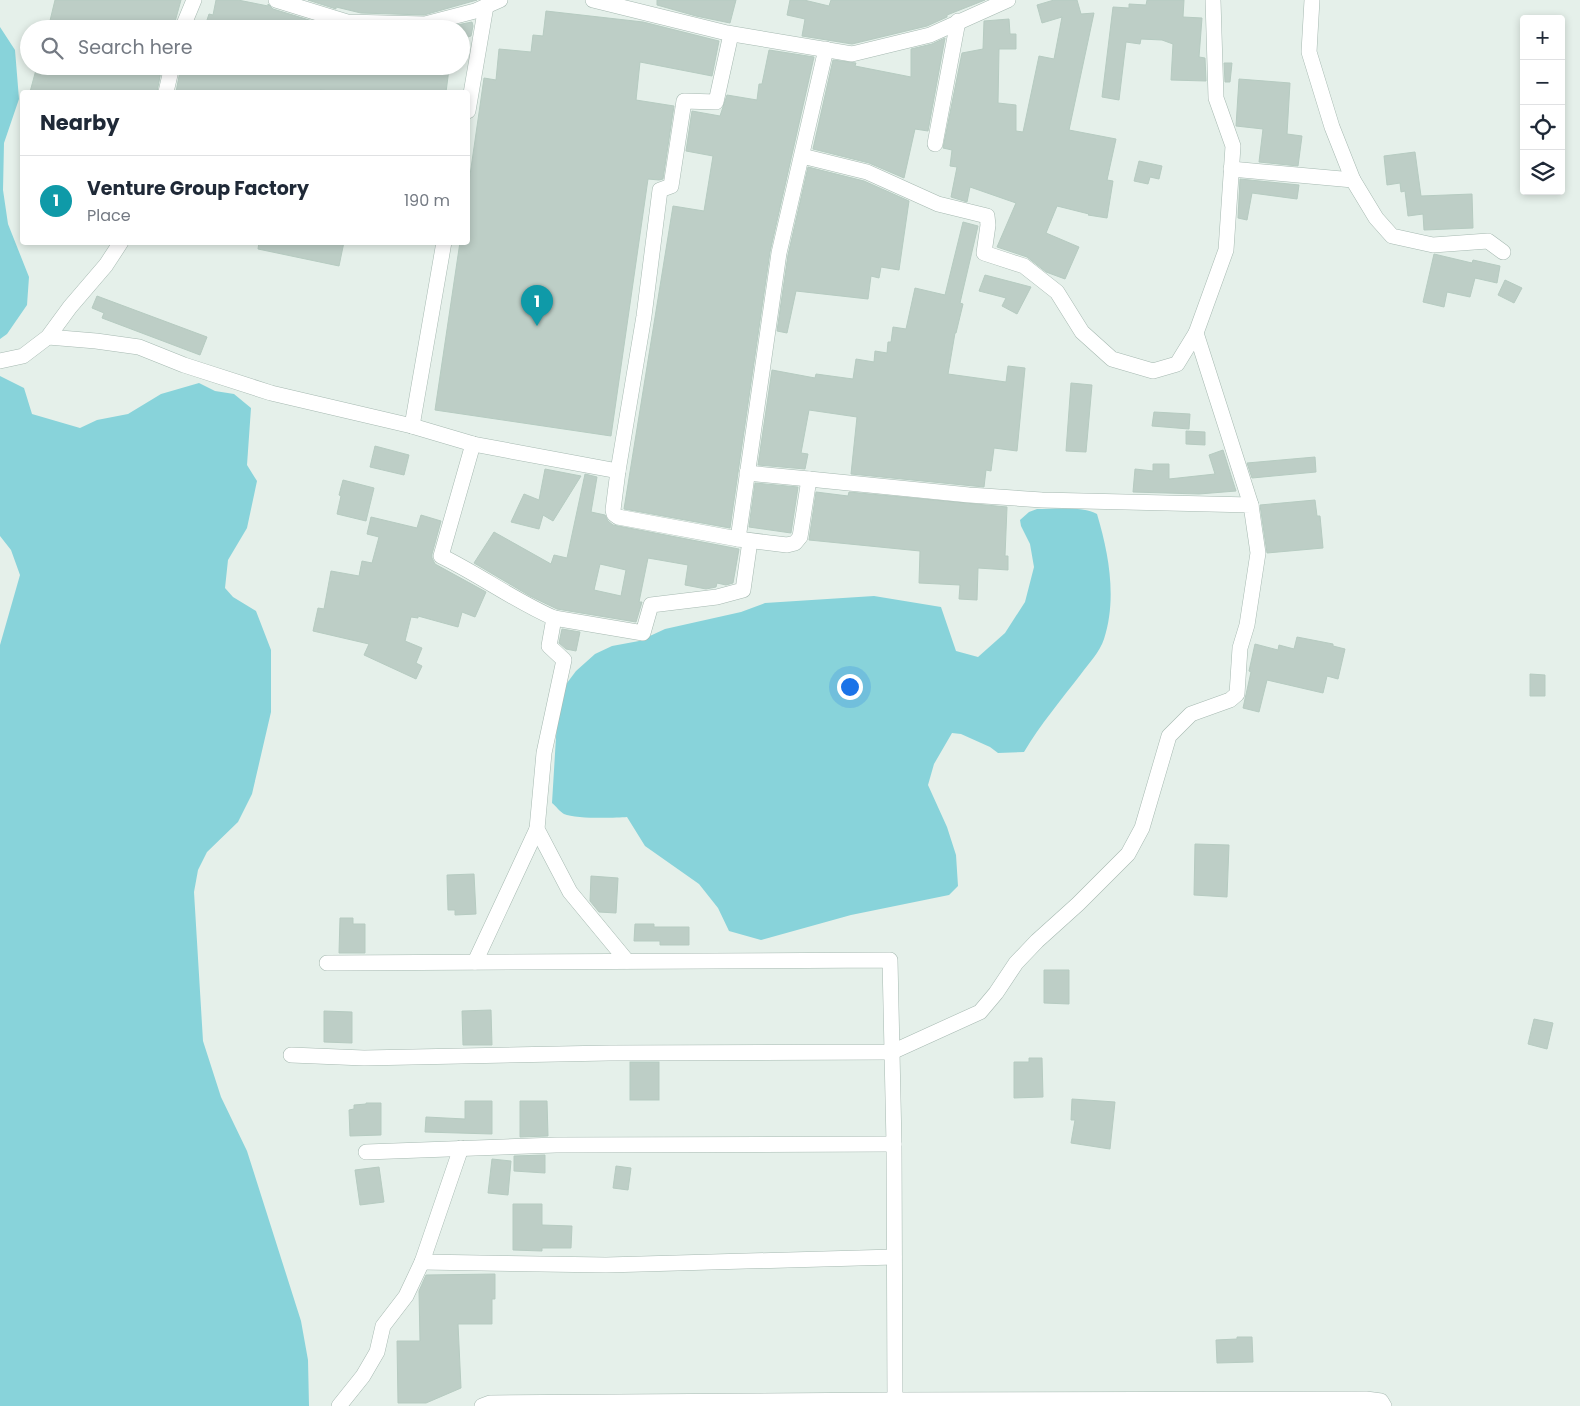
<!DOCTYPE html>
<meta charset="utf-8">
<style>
body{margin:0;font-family:Poppins,sans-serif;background:#f2f2f3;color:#1f2937}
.controls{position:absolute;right:15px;top:15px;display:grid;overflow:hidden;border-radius:5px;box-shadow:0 2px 8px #0003}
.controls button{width:45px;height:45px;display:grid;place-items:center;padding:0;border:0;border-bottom:1px solid #e0e1e3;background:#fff;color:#1f2937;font:25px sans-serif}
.you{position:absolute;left:849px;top:686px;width:18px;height:18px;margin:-12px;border:4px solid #fff;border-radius:50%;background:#1a73e8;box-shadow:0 0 0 8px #1a73e833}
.badge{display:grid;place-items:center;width:32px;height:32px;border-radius:50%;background:#844a44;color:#fff;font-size:16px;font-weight:700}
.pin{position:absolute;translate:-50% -41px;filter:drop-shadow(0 1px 2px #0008)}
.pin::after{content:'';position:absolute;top:26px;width:18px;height:15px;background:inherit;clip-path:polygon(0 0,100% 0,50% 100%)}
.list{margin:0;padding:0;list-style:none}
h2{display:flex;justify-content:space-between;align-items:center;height:65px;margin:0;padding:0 20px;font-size:21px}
h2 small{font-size:16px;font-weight:400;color:#747a83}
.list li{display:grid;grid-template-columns:32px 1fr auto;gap:15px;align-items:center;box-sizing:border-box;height:90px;padding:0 20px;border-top:1px solid #e0e1e3}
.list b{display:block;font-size:19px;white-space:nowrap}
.list p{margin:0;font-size:16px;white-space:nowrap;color:#747a83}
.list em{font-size:16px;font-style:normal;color:#747a83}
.icon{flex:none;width:28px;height:28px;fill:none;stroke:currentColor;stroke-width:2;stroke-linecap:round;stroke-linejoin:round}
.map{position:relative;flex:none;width:1580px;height:1406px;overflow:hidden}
.search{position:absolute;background:#fff;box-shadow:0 2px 8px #0003;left:20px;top:20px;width:450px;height:55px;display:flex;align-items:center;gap:12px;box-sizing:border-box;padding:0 18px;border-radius:28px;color:#747a83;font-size:19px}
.panel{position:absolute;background:#fff;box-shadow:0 2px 8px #0003;left:20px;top:90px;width:450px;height:155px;border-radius:5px}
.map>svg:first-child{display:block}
.water{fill:#88d3da}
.building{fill:#bdcec6;stroke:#b6cbc1;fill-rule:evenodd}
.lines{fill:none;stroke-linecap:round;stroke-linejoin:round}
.minor-casing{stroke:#a6b9b1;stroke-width:16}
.minor{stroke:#fff;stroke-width:15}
</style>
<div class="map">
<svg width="1580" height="1406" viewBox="0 0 1580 1406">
<rect width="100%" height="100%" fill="#e5f0ea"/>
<!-- water -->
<g class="water">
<polygon points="0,27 15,50 19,99 4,143 3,190 8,224 29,277 27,305 7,334 0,339"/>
<polygon points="0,376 24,388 32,414 80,428 97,420 128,414 161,394 199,383 215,391 234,394 251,408 247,465 257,481 247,528 228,560 225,588 233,597 256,611 271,650 271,712 252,794 238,822 207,852 198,870 194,892 203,1041 221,1097 247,1151 301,1321 308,1360 309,1406 0,1406 0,645 20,575 11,550 0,536"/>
<path d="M1037,509c16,0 47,-3 60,5 12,40 20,85 7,125 -4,13 -16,25 -23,35 -20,26 -41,51 -57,78l-26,1 -8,-6 -29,-13 -9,-1 -18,31 -6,21 19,42 9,28 2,31 -9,9 -98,20 -90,25 -32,-9 -11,-23 -19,-24 -54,-38 -18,-29c-13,1 -52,2 -63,-3 -4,-2 -8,-8 -12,-11l5,-82 7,-34 12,-16 19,-17 17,-8 27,-5 26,-12 76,-17 24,-9 109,-7 67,11 15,44 22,6 27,-24 20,-31 9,-35 -4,-23 -9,-18 -1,-6 9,-8z"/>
</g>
<!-- building -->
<g class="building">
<polygon points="55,0 181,0 173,29 48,29"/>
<polygon points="216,0 238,0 268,6 268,4 273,9 332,27 332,29 214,29 205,26 209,14 213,15"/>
<polygon points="308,0 477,0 424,15 361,13 336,7 336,9"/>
<polygon points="657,0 736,0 730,23 696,16 657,5"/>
<polygon points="790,0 804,0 829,6 831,0 985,0 947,15 947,17 927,26 852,44 802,36 805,19 787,15"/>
<polygon points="1054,0 1077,0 1081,14 1094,13 1069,130 1116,139 1107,180 1113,181 1107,218 1088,215 1089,214 1057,206 1046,233 1079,247 1065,279 1046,272 1027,257 997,247 1016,203 970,187 967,202 951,197 957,167 950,166 952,150 943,148 962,53 983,49 984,21 1009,19 1010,34 1016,34 1016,49 999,49 998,103 1016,105 1016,131 1023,132 1039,56 1054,59 1062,17 1042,23 1037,5"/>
<polygon points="1147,0 1184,0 1183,17 1202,18 1199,57 1205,58 1206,81 1171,80 1173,44 1162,40 1141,39 1140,44 1126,42 1119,100 1102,97 1113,7 1129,8 1129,4 1146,5"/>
<polygon points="546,11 643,22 719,41 712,76 640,62 636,100 674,106 663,179 659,180 648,179 611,436 435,410 460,242 468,242 468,189 484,78 496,80 499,49 531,52 533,35 543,36"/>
<polygon points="472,22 473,26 471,36 461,39 461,29 457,29 457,25"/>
<polygon points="945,38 928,131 915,129 904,178 869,163 813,149 833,60 856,63 855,66 911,77 911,49 932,44"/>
<polygon points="769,50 814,57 770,252 730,528 624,509 673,206 704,211 713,156 686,151 692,111 720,116 727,95 757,100 759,84 762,84"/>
<polygon points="1224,63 1232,63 1230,82 1225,82"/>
<polygon points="37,66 162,66 157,92 30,92"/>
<polygon points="181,66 424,66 449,69 446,92 342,92 320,90 320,92 176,92"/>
<polygon points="1239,79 1290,83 1287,134 1302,136 1298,166 1259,162 1263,129 1236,126"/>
<polygon points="1415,152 1421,196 1472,194 1473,228 1424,230 1423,214 1408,216 1405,191 1401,192 1400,183 1387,185 1384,156"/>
<polygon points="1139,161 1162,166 1159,179 1150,177 1148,184 1134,181"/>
<polygon points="808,167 864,181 909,201 899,270 881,267 879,278 871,276 868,299 796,291 787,333 777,331 788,255"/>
<polygon points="1240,179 1299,185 1297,199 1252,193 1247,220 1238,218"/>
<polygon points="963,222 978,226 960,303 963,304 956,333 955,333 948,374 1006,382 1008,366 1025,368 1017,451 994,448 991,471 986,470 984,487 851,474 857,417 809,410 801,453 808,454 805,469 758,465 772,370 815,378 816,374 853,379 856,359 874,362 875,351 887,353 888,342 891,342 893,327 906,329 915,288 945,295"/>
<polygon points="259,242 344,242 339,266 258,249"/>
<polygon points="1434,254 1472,263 1473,260 1500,266 1497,283 1475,278 1470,297 1447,292 1444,307 1423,302"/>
<polygon points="985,275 1031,287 1017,314 1002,306 1006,298 979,291"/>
<polygon points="1505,280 1522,288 1514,303 1498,295"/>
<polygon points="97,296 207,337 200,355 102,318 104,313 92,308"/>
<polygon points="1071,383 1092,385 1086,452 1066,451"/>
<polygon points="1154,412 1190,414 1189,429 1152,426"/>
<polygon points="1186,431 1205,432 1205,445 1186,444"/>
<polygon points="375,446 409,455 404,475 370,467"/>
<polygon points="1223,450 1236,491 1199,494 1133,492 1135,469 1153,471 1153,464 1169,464 1169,479 1215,474 1209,455"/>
<polygon points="1315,457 1316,472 1252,478 1247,463"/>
<polygon points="545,469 581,476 553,521 543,515 539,529 511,522 524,494 539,500"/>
<path d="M585,474l12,3 -6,35 14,3 3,6 5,4 126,24 -6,34 -7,2 -9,-2 -1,4 -10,2 -21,-4 3,-20 -40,-7 -9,44h3l-6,20 -79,-13 -27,-13 -56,-33 20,-31 57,32 3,-9 13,3zM600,564l26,6 -5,26 -27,-6z"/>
<polygon points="343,480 374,488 366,521 337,514 341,496 339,495"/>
<polygon points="755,483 798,487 791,533 749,527"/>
<polygon points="816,492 848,496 849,492 1007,507 1005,556 1008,556 1008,570 978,568 977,600 959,599 960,585 919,583 920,551 809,540"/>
<polygon points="1315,500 1317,516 1320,516 1323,548 1267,553 1260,505"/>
<polygon points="421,515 441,521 432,554 432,558 435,564 486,592 475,617 462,612 458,627 418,616 418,618 411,617 405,641 422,648 416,663 422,666 416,679 364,655 369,644 313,631 318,608 324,609 331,571 359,576 362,561 372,563 379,537 367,534 371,517 417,528"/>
<polygon points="562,629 580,632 576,651 566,649 559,643"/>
<polygon points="1297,637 1333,644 1333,646 1345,649 1338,679 1327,676 1323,693 1267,680 1259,712 1243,708 1251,672 1249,671 1255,644 1278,650 1279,645 1294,649"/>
<polygon points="1530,674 1545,675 1545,696 1530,696"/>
<polygon points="1195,844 1229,845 1227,897 1194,895"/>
<polygon points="474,874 476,914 455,915 455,910 448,910 447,875"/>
<polygon points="591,876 618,878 616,913 599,912 590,901"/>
<polygon points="340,918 353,918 353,924 365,924 365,953 339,953"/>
<polygon points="635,924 654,924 654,927 689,927 689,945 660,945 660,941 634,941"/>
<polygon points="1044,970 1069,970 1069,1004 1044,1003"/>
<polygon points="491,1010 492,1045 463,1045 462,1011"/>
<polygon points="324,1011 352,1012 352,1043 324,1042"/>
<polygon points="1534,1019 1553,1023 1547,1049 1528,1044"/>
<polygon points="1029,1058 1042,1058 1043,1097 1014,1098 1014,1062 1029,1062"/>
<rect x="630" y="1062" width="29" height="38"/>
<polygon points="1072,1099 1115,1102 1110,1149 1071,1143 1075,1120 1071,1120"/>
<polygon points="465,1101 492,1101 492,1134 425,1132 426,1117 465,1119"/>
<polygon points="520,1101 547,1101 548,1136 520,1137"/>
<polygon points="366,1103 381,1103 381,1135 350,1136 349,1110 354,1109 354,1105 366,1104"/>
<polygon points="545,1155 545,1173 514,1171 514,1156"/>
<polygon points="492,1159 511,1161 508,1195 488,1193"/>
<polygon points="616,1166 631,1168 628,1190 613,1188"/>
<polygon points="379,1167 384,1202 360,1205 355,1170"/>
<polygon points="513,1204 542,1204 542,1225 572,1226 571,1248 542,1248 542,1251 513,1250"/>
<polygon points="495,1274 495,1299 492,1299 492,1324 458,1324 461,1388 426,1403 398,1403 397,1341 420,1341 419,1291 426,1275"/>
<polygon points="1237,1337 1252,1337 1253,1362 1217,1363 1216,1340 1237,1339"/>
</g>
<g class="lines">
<!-- minor casing -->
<g class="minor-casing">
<g id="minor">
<polyline points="276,0 347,22 425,24 475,11 500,0"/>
<polyline points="593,0 727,33 852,54 930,35 1008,0"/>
<polyline points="1213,0 1216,98 1233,146 1226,250 1196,333 1251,505"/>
<polyline points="1312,0 1309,52 1332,127 1353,180"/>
<polyline points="182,29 194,0"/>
<polyline points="166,92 172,66"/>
<polyline points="468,111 486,6"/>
<polyline points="935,144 958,21"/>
<polyline points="802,156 867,172 938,204 987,216 988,225 984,253 1024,266 1057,292 1082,332 1112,359 1153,371 1177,364 1196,333"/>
<polyline points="1231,169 1353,180 1376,218 1392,236 1433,245 1488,241 1503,252"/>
<polyline points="48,337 96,341 139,347 184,365 271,393 412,426 473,444 618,471 613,510 614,514 618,517 738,539 787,545 795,543 800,537 809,479 969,495 1042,500 1251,505 1258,553 1247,625 1240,648 1237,694 1230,700 1191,714 1169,736 1142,828 1128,854 1078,904 1037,941 1016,963 996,993 980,1012 892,1052 609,1053 364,1058 291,1055"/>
<polyline points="0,361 23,356 48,337 70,307 106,265 121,242"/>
<polyline points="412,426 444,242"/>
<path d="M473,444l-32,112c39,19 74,45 113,62l-5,28 15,14 -20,93 -7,76 33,63 57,69"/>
<polyline points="618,471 644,316 660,190 671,186 684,101 716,102 731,34"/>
<polyline points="747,473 809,479"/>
<polyline points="738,539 779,253 826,49"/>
<polyline points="554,618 643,633 651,605 717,597 743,590 750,541"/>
<polyline points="475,962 537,829"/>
<polyline points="327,963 890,960 894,1144 895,1406"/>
<polyline points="366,1152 556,1145 894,1144"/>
<polyline points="422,1262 606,1265 894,1257"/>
<polyline points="339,1406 363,1376 377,1352 383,1326 406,1296 422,1262 461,1148"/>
<polyline points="482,1406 490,1403 895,1400 1366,1399 1381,1401 1384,1406"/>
</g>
</g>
<!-- minor -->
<use href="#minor" class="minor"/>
</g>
</svg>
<div class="controls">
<button>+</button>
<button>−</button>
<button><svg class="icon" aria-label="locate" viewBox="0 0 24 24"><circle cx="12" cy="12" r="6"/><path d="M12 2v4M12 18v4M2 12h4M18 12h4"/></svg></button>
<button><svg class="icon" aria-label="layers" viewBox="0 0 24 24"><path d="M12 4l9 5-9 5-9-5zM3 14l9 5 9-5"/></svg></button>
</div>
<div class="you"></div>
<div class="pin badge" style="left:537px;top:326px;background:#0f9aa8">1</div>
<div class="search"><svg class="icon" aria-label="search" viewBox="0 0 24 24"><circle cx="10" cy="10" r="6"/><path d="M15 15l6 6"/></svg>Search here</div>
<section class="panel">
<h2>Nearby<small></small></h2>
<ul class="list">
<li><span class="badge" style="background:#0f9aa8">1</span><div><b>Venture Group Factory</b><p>Place</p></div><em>190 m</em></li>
</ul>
</section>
</div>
